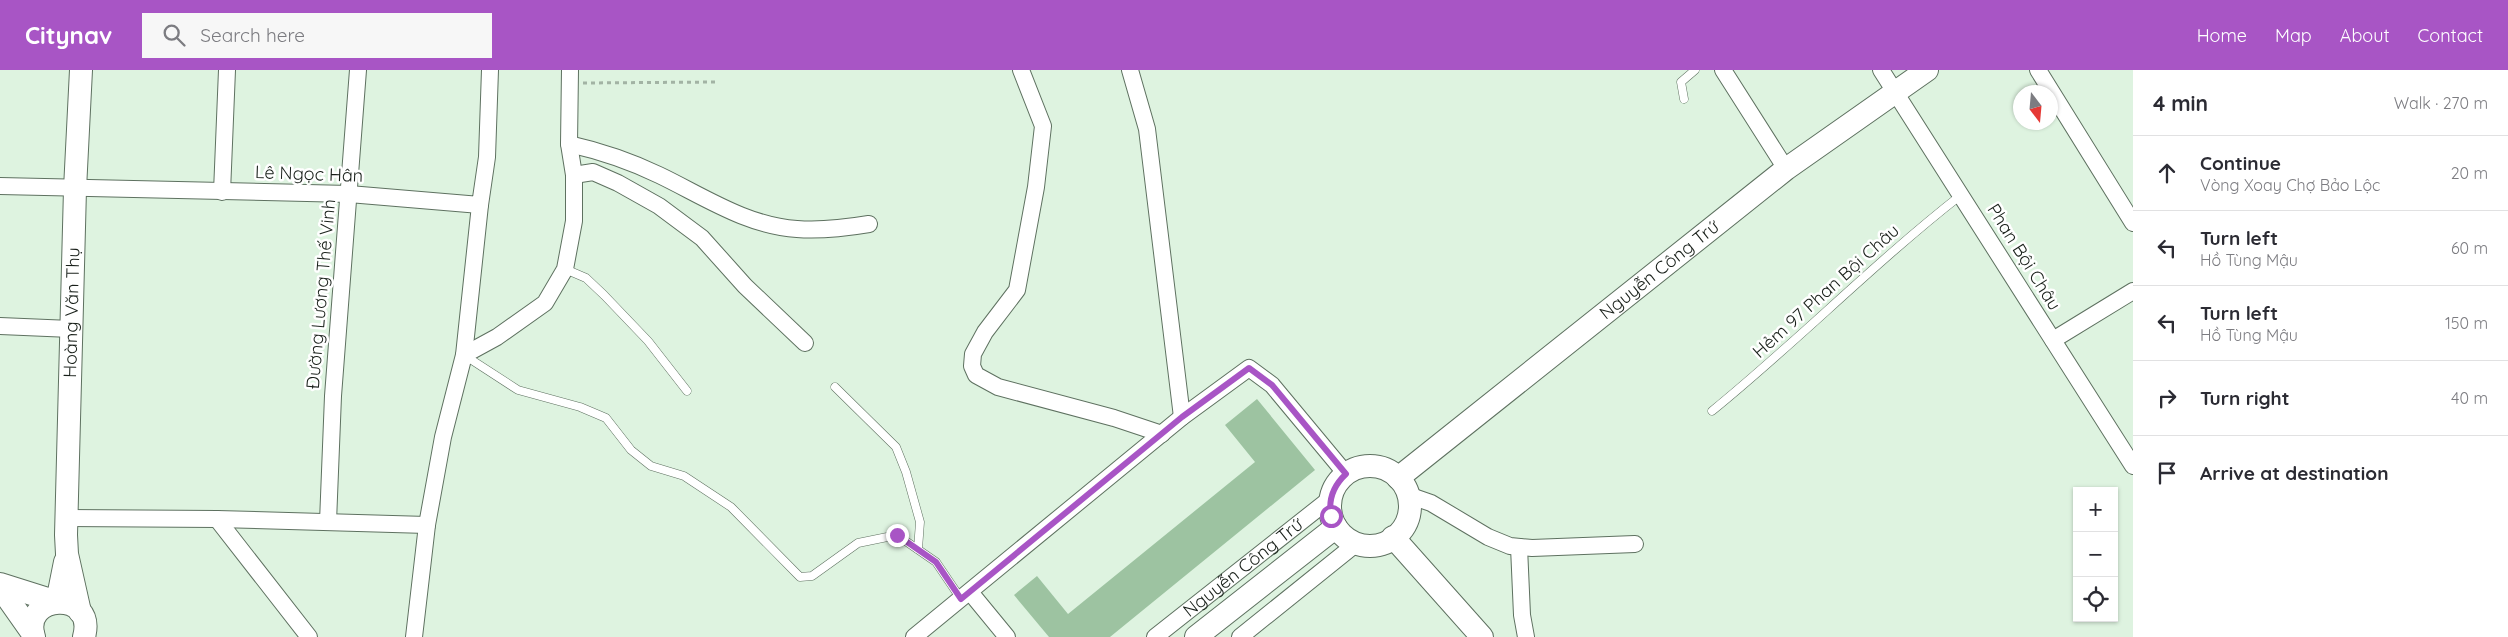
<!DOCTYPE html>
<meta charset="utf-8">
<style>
body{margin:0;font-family:Quicksand,sans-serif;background:#f7f7f7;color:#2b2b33}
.controls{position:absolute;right:15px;bottom:15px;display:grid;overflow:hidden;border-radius:0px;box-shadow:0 1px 4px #0004}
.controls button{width:45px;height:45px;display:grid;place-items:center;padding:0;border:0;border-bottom:1px solid #e1e1e2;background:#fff;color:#2b2b33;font:25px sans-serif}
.compass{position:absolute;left:2013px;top:15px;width:45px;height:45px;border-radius:50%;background:#fff;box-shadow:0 1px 4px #0004;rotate:164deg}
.stop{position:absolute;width:15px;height:15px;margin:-11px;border:4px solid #a855c5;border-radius:50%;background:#fff}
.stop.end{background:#a855c5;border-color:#fff;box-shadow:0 1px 5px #0008}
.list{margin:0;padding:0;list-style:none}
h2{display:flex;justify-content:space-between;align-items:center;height:65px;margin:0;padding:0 20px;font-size:21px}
h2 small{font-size:16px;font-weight:400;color:#7c7c81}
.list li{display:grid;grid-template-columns:32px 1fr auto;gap:15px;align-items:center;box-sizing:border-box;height:75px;padding:0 20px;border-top:1px solid #e1e1e2}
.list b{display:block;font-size:19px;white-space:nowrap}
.list p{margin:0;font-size:16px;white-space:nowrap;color:#7c7c81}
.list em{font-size:16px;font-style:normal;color:#7c7c81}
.icon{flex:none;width:28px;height:28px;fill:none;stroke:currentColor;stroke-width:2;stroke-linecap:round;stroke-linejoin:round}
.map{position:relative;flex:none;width:2133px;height:567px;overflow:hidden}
header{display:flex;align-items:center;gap:30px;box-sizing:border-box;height:70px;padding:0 25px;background:#a855c5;color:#fff}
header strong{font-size:24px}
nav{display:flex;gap:28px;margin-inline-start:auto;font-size:18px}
.search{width:350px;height:45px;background:#f7f7f7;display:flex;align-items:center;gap:12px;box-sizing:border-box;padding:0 18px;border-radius:0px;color:#7c7c81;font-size:19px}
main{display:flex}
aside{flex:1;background:#fff}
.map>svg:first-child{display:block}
.building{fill:#9dc3a1}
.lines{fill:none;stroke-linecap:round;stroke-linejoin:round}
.lane-casing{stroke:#5e7160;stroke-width:9}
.street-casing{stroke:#5e7160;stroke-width:18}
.secondary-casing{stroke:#5e7160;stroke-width:24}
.path{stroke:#a2b3a4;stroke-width:3;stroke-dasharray:4 4;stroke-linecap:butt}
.lane{stroke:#fff;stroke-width:8}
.street{stroke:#fff;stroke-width:16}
.secondary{stroke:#fff;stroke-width:22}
.route{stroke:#a855c5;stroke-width:6}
.labels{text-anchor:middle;stroke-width:5;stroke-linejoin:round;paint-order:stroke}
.street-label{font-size:18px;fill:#181f19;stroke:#fff}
</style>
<header>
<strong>Citynav</strong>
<div class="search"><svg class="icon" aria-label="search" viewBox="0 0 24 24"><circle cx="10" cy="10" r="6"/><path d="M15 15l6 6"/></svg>Search here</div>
<nav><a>Home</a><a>Map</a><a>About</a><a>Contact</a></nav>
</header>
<main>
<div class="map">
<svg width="2133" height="567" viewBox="0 0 2133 567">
<rect width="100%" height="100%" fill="#def3e0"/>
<!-- building -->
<polygon class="building" points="1257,329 1315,400 1110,567 1049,567 1014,525 1037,506 1068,544 1255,392 1225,355"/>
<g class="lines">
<!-- lane casing -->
<g class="lane-casing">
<g id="lane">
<polyline points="1684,29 1681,12 1695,0"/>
<polyline points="565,199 586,208 604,225 648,271 687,321"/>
<polyline points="464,285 518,320 580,337 606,348 631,380 651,396 684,406 731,437 800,507 812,506 858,473 897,465 936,492 961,529"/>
<polyline points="835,317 896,377 906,402 920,452 918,479"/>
<path d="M1712,341c85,-69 162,-148 249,-216"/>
</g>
</g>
<!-- street casing -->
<g class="street-casing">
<g id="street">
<polyline points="1021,0 1043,56 1036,117 1017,220 985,262 973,284 972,296 976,305 998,317 1114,348 1162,364"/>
<polyline points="1130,0 1147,59 1182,347"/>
<polyline points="1723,0 1786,99"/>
<polyline points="1881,0 2133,396"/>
<polyline points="2038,0 2133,153"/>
<path d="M569,74c31,7 61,17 90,31 44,21 88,51 138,54 24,2 48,-1 72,-5"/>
<polyline points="574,105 593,102 618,113 659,136 702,168 745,216 805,273"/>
<polyline points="0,116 349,124 480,135 487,87 490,0"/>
<polyline points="222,122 227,0"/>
<polyline points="0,256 71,259"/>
<polyline points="2053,270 2133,221"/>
<polyline points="464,285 497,267 545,233 565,199 574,151 574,105 569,74 570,0"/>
<polyline points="1408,425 1431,433 1488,467 1510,476 1532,478 1635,474"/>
<polyline points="66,448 217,449 427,455"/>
<polyline points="217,449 309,567"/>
<polyline points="328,452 333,326 358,0"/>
<polyline points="1519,477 1522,545 1526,567"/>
<polyline points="970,522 1007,567"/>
<polyline points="414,567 427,455 443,367 464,285 480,135"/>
<polyline points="914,567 1182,347 1249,298 1272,315 1346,404"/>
<path id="s1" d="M1155,567l176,-139"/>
<polyline points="1240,567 1357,473"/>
</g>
</g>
<!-- secondary casing -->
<g class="secondary-casing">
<g id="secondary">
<circle cx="1370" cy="436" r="40"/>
<path id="s2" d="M1398,408l388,-309 141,-99"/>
<polyline points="1393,467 1482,567"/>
<polyline points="0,514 57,532 65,492"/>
<polyline points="0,517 33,564"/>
<path id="s3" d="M80,542l-13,-58 -1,-19 9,-346 6,-119"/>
<path d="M34,567c-14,-43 63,-48 50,0"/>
<polyline points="1196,567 1336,457"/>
</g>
</g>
<!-- path -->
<polyline class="path" points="583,13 716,12"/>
<!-- lane -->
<use href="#lane" class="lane"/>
<!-- street -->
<use href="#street" class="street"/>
<!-- secondary -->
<use href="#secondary" class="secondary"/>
</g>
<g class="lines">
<!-- route -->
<path class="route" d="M897,465l39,27 25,37 221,-182 67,-49 23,17 74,89c-13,12 -18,25 -15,42"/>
</g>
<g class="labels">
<!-- street labels -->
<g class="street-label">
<text transform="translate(309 104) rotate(2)" y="6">Lê Ngọc Hân</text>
<text transform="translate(2024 187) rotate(58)" y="6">Phan Bội Châu</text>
<text dy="6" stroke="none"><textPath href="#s2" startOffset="334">Nguyễn Công Trứ</textPath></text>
<text transform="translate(1826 221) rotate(-42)" y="6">Hẻm 97 Phan Bội Châu</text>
<text transform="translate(321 224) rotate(-85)" y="6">Đường Lương Thế Vinh</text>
<text dy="6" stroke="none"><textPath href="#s3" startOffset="301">Hoàng Văn Thụ</textPath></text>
<text dy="6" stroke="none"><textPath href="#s1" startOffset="112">Nguyễn Công Trứ</textPath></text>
</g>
</g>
</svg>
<div class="controls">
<button>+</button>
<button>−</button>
<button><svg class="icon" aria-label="locate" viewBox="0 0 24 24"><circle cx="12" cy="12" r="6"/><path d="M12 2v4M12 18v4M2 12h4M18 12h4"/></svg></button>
</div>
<svg class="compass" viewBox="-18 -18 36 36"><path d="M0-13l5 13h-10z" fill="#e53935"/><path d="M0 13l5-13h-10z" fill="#7c7c81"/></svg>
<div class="stop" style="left:1331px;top:446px"></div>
<div class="stop end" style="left:897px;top:465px"></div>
</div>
<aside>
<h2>4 min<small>Walk · 270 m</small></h2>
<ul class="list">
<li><svg class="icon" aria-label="ahead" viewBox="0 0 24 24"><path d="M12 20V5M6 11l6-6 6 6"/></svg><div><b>Continue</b><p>Vòng Xoay Chợ Bảo Lộc</p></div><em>20 m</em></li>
<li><svg class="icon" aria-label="left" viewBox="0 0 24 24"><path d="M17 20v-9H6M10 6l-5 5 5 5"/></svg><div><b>Turn left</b><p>Hồ Tùng Mậu</p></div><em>60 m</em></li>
<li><svg class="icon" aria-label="left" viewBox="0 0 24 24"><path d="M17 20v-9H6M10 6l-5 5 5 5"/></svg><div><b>Turn left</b><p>Hồ Tùng Mậu</p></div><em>150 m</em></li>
<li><svg class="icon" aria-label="right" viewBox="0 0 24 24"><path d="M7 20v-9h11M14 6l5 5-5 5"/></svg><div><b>Turn right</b></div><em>40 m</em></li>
<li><svg class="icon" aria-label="arrive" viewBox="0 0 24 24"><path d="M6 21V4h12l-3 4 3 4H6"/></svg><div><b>Arrive at destination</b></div></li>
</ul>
</aside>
</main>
